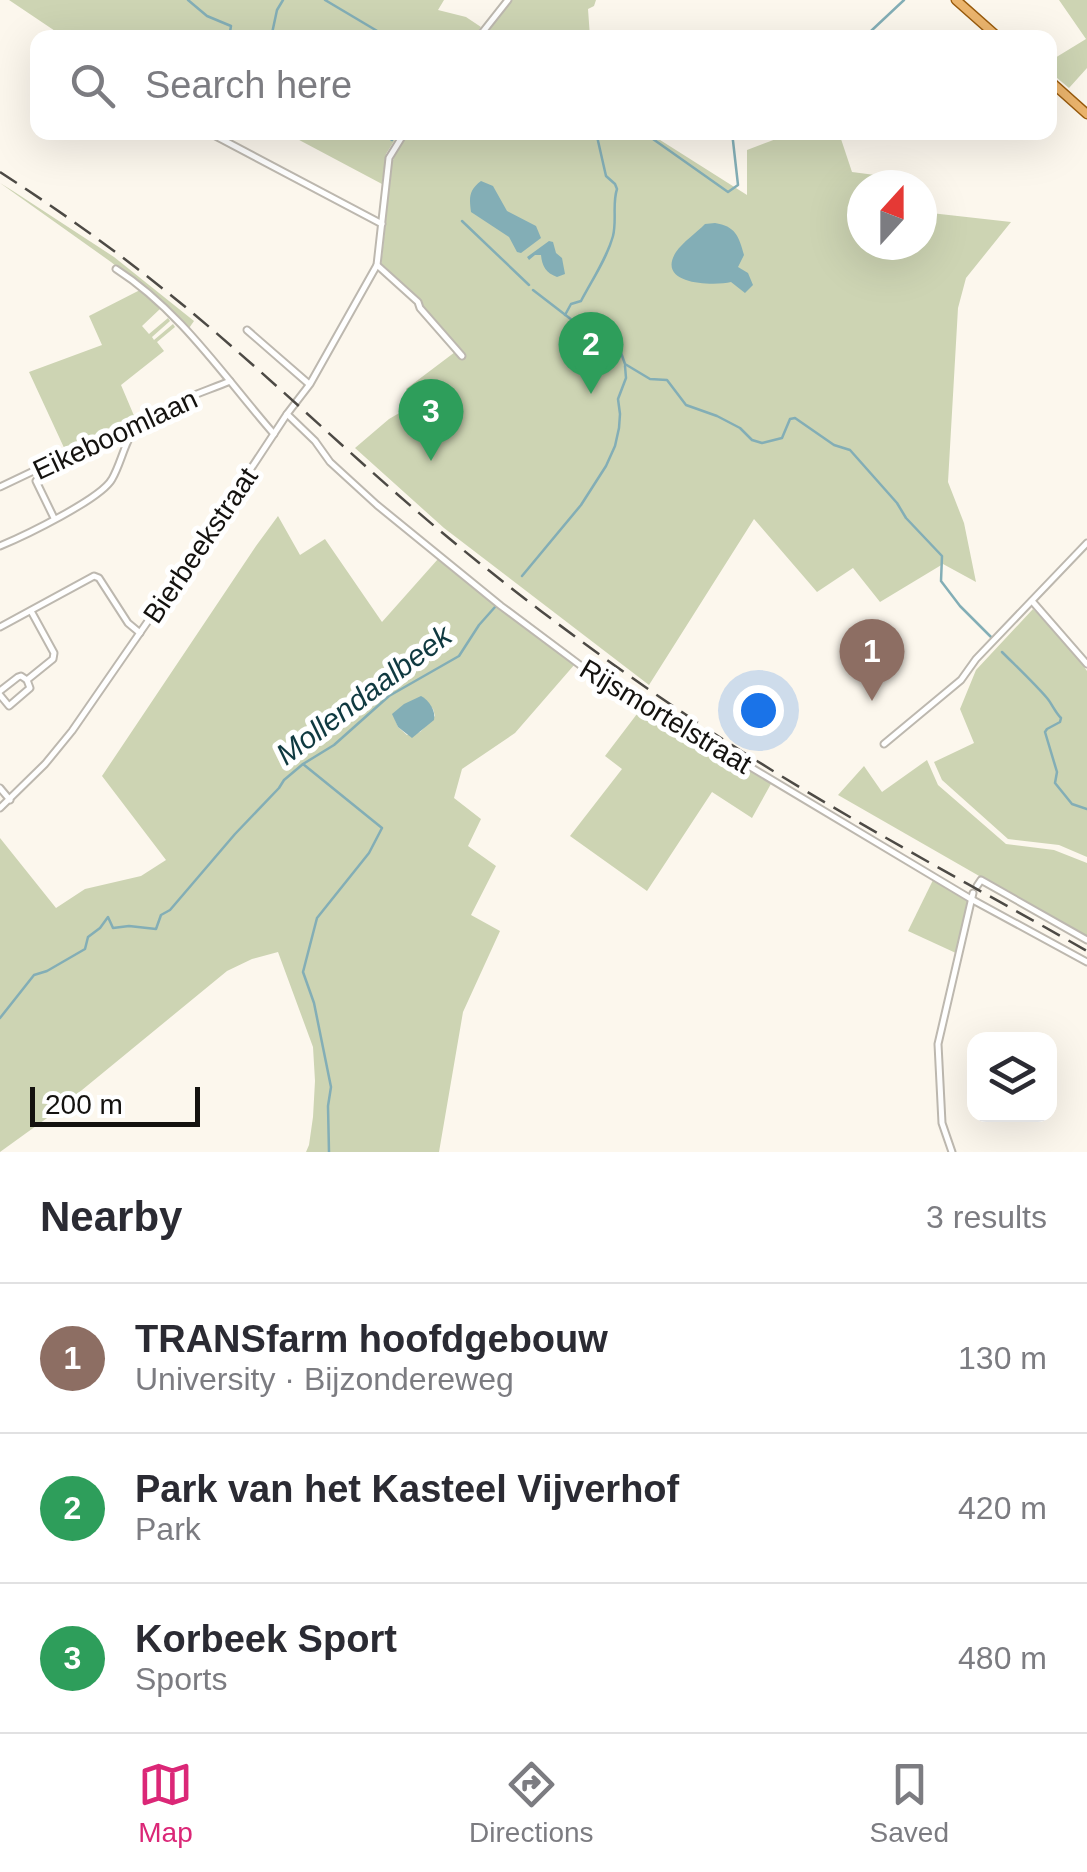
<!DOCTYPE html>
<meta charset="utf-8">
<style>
body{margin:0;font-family:Arial,sans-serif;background:#f2f2f3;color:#2b2b33}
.controls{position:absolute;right:30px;bottom:30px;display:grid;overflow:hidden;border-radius:20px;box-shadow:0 10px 40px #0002}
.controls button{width:90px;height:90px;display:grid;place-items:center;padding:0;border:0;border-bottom:2px solid #e1e1e2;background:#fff;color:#2b2b33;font:50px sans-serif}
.compass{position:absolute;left:847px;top:170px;width:90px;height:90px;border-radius:50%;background:#fff;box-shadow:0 10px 40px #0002;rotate:21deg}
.scale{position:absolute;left:30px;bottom:25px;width:170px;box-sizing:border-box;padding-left:10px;border:5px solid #14120f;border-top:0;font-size:28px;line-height:35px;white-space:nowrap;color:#14120f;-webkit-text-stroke:8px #fff;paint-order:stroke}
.you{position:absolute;left:758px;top:710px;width:35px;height:35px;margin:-25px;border:8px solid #fff;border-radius:50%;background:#1a73e8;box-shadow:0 0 0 15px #1a73e833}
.badge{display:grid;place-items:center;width:65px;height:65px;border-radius:50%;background:#db2777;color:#fff;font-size:32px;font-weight:700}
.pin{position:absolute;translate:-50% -82px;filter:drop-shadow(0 2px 5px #0008)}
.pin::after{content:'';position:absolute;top:52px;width:35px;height:30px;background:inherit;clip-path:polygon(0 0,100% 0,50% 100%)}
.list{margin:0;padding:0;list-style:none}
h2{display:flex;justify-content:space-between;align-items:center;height:130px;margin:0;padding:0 40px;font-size:42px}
h2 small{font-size:32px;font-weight:400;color:#7c7c81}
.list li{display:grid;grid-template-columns:65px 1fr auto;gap:30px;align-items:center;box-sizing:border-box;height:150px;padding:0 40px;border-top:2px solid #e1e1e2}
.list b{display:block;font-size:38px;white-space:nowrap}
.list p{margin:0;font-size:32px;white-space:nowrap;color:#7c7c81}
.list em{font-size:32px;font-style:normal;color:#7c7c81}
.icon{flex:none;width:55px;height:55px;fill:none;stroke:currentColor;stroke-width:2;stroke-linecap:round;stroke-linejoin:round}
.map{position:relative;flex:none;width:1087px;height:1152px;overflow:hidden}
.search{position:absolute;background:#fff;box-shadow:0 10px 40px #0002;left:30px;right:30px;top:30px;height:110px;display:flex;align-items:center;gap:25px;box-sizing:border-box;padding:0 35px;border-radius:20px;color:#7c7c81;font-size:38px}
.sheet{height:580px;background:#fff}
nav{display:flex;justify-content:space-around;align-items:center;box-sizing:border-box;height:140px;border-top:2px solid #e1e1e2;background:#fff;font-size:28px;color:#7c7c81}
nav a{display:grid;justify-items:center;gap:5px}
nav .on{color:#db2777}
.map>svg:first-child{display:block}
.green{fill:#cdd4b3;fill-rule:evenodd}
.water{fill:#83aeb6}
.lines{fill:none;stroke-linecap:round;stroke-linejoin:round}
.stream{stroke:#83aeb6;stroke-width:2.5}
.minor-casing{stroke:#bdb8af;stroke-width:9}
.major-casing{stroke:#995b0d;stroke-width:11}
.minor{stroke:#fff;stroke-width:5}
.major{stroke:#ecb56d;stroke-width:8}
.rail{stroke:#4d4a45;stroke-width:2.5;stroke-dasharray:20 10;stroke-linecap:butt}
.labels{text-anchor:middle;stroke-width:10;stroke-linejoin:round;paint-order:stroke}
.street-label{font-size:28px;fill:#14120f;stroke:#fff}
.water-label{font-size:30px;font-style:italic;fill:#0f3940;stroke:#fff}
</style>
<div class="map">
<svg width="1087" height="1152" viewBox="0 0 1087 1152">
<rect width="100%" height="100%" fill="#fcf7ed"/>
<!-- green -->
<g class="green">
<polygon points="9,0 444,0 438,10 466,17 481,27 473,38 64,37"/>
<polygon points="512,0 596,0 594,6 588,9 590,37 482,37"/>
<polygon points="1059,0 1087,0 1087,68 1069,88 1050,72 1050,61 1086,39"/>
<polygon points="286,133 399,133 386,154 382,184"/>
<polygon points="409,133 649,133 747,195 747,150 792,133 839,133 852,172 921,181 920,185 862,185 862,245 922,245 922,212 1011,222 966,278 958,308 948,482 964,523 976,582 943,564 880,602 853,568 817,592 754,519 649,685 444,528 355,448 389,419 413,405 406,389 459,349 381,266 392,163 398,147"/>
<polygon points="0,183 13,191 114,257 194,321 187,331 138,284 111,262"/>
<polygon points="140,290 161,308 142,326 149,334 168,318 170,321 152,337 154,340 173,324 175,327 157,342 164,351 121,385 135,418 66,452 29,372 102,345 89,316"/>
<path d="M278,516l22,39 25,-16 57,83 56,-63 137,105 -60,69 -53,36 -8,29 27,21 -13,27 28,20 -25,49 29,16 -37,81 -24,140h-133l3,-7 4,-28 2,-36 -2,-34 -35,-95 -26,7 -25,12 -173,142 -54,39v-314l56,70 29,-19 56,-13 25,-16 -64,-84 154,-230zM421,697l12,12 2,7 -15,16 -13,3 -9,-8 -5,-13z"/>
<polygon points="1033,609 1074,652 1087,671 1087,857 1059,845 1008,839 942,780 934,762 974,743 960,709 976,670"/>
<polygon points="645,709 772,782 752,818 712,792 647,891 570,836 622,769 605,756 640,710"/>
<polygon points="927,760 938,785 1006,844 1054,850 1087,863 1087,938 838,795 864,766 882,792"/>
<polygon points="934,878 968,899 958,954 908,931"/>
</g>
<!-- water -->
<g class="water">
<path d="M481,181l12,5 14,25 29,15 5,12 -20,15 -4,-1 -8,-15 -38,-25c-2,-15 -2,-22 10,-31z"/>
<path d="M715,223c20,3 24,13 29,32l-6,12 10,6 5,12 -8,8 -14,-11c-17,4 -76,3 -55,-30 7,-10 20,-19 29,-28z"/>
<path d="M549,241l4,1 3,11 6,5 3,16 -8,3c-11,-4 -15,-11 -16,-22h-6l-6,5 -2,-3z"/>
<path d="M421,696c8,4 15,15 13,24l-22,18 -14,-11 -6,-13 12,-10z"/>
</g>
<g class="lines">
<!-- stream -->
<g class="stream">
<polyline points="188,0 207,16 231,26 229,38"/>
<polyline points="325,0 389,38"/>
<polyline points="271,38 277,10 283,0"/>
<polyline points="861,38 871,31 904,0"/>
<polyline points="380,132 392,140"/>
<polyline points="643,132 728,192 738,185 732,132"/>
<polyline points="462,221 529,285"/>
<polyline points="533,290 594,337 619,347 625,364 650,379 667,380 686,405 717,416 740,428 752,440 762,443 782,438 790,419 795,418 834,445 850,450 897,503 906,518 942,556 941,581 960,606 992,638"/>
<path d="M565,315l6,-11 10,-3c11,-21 26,-43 32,-65 4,-16 -1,-32 4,-47l-2,-5 -9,-8 -10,-44"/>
<polyline points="522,576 581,505 606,466 615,446 619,428 620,414 618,399 626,378 625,366"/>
<path d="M1002,652c15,15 31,30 45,46 5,6 8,14 14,20l-1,4 -13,7 -2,3 12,40 -2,11 17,21 15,5"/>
<polyline points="303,764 382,828 369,853 317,918 303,972 314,1003 331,1087 328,1106 329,1152"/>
<polyline points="0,1018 34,975 47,971 85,949 88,937 100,928 108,917 113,928 129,926 156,929 161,915 170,910 235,834 279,788 284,780 303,764 334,745 389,696 459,656 479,625 495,607"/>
</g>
<!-- minor casing -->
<g class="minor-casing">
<g id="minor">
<polyline points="478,38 508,0"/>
<polyline points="208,132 382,224"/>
<polyline points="377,265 418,302 420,308 462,356"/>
<path d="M116,269c64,41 109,109 158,165"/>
<polyline points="247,330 309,384"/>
<polyline points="287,414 315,441 330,462 377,505 501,606 600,680 641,706 712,744 971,899 1087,962"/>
<polyline points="40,477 36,481 54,518"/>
<polyline points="0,487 128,426 135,429"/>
<path d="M0,546c24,-10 101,-47 112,-67 10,-17 13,-41 27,-55 17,-17 68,-33 91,-43"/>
<polyline points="1032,601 1087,664"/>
<polyline points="0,627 94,576 99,578 128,623 140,633"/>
<polyline points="0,691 18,677 21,676 27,680 53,659 54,653 31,611"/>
<polyline points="0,695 9,706 30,688 27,680"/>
<polyline points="884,744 961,680 976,659 1087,543"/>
<polyline points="0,788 10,800"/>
<polyline points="0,808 45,764 72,731 202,543 287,414 310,384 377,265 389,158 405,132"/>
<polyline points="977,886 981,880 1087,940"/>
<polyline points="952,1152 942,1123 938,1044 973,893"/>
</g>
</g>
<!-- major casing -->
<g class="major-casing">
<g id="major">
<polyline points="956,0 999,38"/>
<polyline points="1050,81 1087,114"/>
</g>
</g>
<!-- minor -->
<use href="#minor" class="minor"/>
<!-- major -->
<use href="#major" class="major"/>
<!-- rail -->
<path class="rail" d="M0,172c68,44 133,91 195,143 99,83 190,174 292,254 83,66 169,128 259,185 110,70 227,132 341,197"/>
</g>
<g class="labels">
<!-- street labels -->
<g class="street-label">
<text transform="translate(115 434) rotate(-25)" y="10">Eikeboomlaan</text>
<text transform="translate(200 545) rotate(-56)" y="10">Bierbeekstraat</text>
<text transform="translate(666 716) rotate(31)" y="10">Rijsmortelstraat</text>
</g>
<!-- water labels -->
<g class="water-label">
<text transform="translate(364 695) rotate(-37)" y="10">Mollendaalbeek</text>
</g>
</g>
</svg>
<div class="controls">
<button><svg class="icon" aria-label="layers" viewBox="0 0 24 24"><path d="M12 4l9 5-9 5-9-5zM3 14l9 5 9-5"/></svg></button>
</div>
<svg class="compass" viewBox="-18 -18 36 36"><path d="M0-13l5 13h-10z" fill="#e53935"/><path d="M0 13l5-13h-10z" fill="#7c7c81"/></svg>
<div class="scale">200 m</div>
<div class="you"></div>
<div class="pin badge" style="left:872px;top:701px;background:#8d6e63">1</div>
<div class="pin badge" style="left:591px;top:394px;background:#2e9e5b">2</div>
<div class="pin badge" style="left:431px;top:461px;background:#2e9e5b">3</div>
<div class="search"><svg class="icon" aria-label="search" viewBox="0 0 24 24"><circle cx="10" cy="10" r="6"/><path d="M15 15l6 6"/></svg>Search here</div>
</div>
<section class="sheet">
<h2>Nearby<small>3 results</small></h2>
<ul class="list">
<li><span class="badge" style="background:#8d6e63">1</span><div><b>TRANSfarm hoofdgebouw</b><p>University · Bijzondereweg</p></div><em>130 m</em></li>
<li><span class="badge" style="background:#2e9e5b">2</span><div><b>Park van het Kasteel Vijverhof</b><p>Park</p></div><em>420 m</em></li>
<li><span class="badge" style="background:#2e9e5b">3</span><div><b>Korbeek Sport</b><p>Sports</p></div><em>480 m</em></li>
</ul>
</section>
<nav>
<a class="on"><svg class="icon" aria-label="map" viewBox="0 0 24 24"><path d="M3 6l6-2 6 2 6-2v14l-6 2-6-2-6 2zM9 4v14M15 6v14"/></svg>Map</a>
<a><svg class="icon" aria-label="directions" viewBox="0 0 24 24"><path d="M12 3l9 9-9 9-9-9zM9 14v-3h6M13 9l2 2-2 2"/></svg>Directions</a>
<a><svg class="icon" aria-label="saved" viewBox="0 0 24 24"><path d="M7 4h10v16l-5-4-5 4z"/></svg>Saved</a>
</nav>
